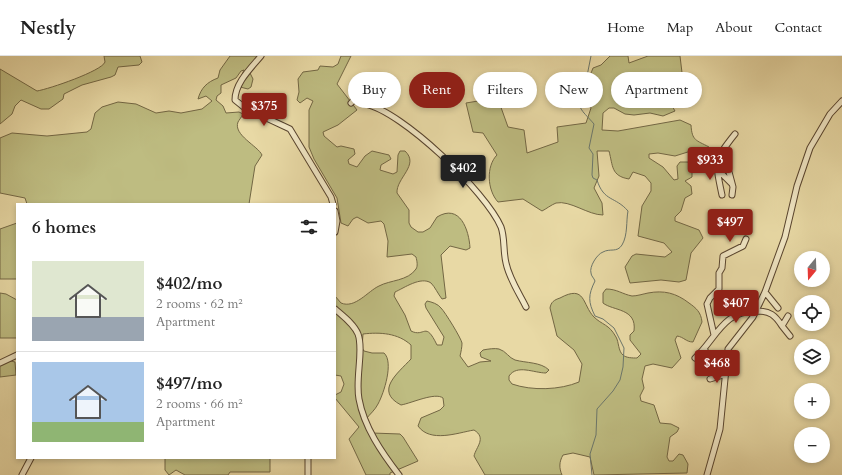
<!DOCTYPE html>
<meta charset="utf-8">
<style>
body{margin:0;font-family:Cardo,serif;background:#f6f6f6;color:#222;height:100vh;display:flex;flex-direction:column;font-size:15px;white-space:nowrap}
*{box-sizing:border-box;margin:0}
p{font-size:13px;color:#767676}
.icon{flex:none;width:22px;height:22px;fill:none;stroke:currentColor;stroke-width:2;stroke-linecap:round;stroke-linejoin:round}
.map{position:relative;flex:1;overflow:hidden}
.details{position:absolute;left:16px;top:147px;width:320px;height:256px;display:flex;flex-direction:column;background:#fff;border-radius:0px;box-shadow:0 2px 6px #0003}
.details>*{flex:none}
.hud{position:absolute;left:348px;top:16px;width:380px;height:36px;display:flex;gap:8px}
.needle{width:26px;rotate:199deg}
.fabs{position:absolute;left:794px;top:195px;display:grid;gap:8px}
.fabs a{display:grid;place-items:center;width:36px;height:36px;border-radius:50%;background:#fff;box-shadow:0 2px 6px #0003;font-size:20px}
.price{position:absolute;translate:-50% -34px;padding:0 9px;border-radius:4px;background:#8f2418;color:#fff;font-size:13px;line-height:26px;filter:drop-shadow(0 1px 2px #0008)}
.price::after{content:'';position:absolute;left:50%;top:24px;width:12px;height:9px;margin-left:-6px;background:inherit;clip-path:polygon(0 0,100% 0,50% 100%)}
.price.active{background:#222;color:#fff}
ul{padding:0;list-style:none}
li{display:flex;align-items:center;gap:12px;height:100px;padding:0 16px}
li+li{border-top:1px solid #e0e0e0}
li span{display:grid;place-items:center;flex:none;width:112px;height:80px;border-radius:0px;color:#555}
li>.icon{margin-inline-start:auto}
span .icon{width:48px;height:48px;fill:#fffc;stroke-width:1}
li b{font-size:17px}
h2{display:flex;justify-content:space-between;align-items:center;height:48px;padding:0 16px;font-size:17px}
.chip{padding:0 14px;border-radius:18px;background:#fff;box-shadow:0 2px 6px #0003;font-size:14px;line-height:36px}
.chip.active{background:#8f2418;color:#fff}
header{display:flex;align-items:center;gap:24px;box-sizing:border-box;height:56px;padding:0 20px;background:#fff;border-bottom:1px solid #e0e0e0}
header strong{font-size:19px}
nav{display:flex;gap:22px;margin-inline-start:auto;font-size:14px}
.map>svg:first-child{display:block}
</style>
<header>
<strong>Nestly</strong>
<nav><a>Home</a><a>Map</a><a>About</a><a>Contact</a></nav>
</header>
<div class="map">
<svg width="842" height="419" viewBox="0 0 842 419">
<rect width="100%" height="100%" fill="#e8d9a5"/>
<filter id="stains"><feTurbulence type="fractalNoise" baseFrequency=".005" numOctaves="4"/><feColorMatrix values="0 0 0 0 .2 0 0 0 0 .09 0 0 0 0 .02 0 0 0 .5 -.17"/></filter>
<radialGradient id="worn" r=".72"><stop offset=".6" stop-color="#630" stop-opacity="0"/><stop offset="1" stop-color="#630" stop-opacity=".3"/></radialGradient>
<path fill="#bebc81" stroke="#736744" d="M 104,0 L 140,0 L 142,6 L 139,9 L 118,11 L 115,19 L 111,21 L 82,29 L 64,38 L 63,43 L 49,53 L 41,53 L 21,44 L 15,50 L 12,58 L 0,68 L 0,13 L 37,35 C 49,33 102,15 105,6 Z
M 230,0 L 260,0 L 249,15 L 253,23 L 251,31 L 248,33 L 240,31 L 239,25 L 244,14 L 241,15 L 236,22 L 221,29 L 221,37 L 217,40 L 216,44 L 223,50 L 226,57 L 239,56 L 243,58 C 241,62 239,64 238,66 C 233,79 258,90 262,99 L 255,110 L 249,148 L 27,148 L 25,142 L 0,137 L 0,82 L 12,77 L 47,80 L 87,76 L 91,73 L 95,57 L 102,51 L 118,46 L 136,48 L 156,57 L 169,55 L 181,57 L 202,53 L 212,45 L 206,40 L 198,43 C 201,32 207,26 218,22 L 220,14 Z
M 341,0 L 351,0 L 337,28 L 357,54 L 338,69 L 323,76 L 324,80 L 337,91 L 341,90 L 354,93 L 355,98 L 348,104 L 349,108 L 357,111 L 365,100 L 372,95 L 389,99 L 391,103 L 381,109 L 380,114 L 393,118 L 397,116 L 398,99 L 400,95 L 405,95 C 420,109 396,122 397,137 L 409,154 L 409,167 L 411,171 L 418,176 L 423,176 L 430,172 L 437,161 C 460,147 469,174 470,192 L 466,194 L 450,190 L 441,199 L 446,242 L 442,243 C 438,238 435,231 431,227 C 421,220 404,232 395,236 L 394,240 L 405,259 L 411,275 C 425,282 425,264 437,289 L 442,289 L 444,281 L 426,252 L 425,248 L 427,245 C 432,246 438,248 441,252 C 445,256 461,282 462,287 C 462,291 461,296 460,300 L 468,311 L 480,306 L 491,305 L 481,301 L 480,297 L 483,294 C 488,293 495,292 499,293 C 506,295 509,302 515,304 C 526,307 541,306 549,314 L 546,317 C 534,317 517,308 509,320 L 509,324 L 512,328 C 532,335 560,334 579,326 L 582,308 L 574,294 L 557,280 L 550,252 C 551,246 554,244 560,242 C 586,228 582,249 594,261 C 602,269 609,268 616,281 C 619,286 618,295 623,299 C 626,302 633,302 637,302 L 641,298 L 630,284 L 630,279 L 634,275 C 637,252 613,255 603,247 L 603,237 L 606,233 C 617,233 622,238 632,240 C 637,240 643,238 648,237 C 664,234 676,237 689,247 C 696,252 701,256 702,266 L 693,286 C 686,286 684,281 677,280 L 675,284 L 681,302 L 672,312 L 653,308 L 645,310 L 642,323 L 644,332 L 640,340 L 641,345 L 654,349 L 660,367 L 671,368 L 679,372 L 677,376 L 670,381 L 667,401 L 669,405 L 673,405 L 679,398 L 683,399 L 688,408 L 687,417 L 594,419 L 590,401 L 573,397 L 563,399 C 559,406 559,412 562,419 L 485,419 L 474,400 C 476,391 487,382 474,374 C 457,377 430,387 418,370 L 421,362 L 440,354 L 444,350 L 443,342 C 435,336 412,347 401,349 C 374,335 398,317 411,303 L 411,289 C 398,277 380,276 363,278 L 362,292 L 364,295 L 372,297 L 384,297 C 394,306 384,337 378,348 C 375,354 370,358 366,363 L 372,377 L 400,378 L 403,381 L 418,405 L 390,417 L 390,419 L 366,419 L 349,383 L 359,371 L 335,342 L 335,339 L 341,336 L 344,328 L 341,320 L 335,319 L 335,240 L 341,247 C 355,253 368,235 379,230 C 390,224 408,225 416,213 C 418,210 417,205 416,201 L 412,198 L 387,201 L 388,185 L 384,168 L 381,165 L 368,167 L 357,161 L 353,163 L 348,170 L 341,167 L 337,142 L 314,103 L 309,91 L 309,54 L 313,45 L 307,42 L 300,47 L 297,44 L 299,36 L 298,23 L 303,16 L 318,14 L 320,10 L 333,11 L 338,8 Z
M 610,0 L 628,0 L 629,7 L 648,0 L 680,0 L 683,25 C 675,31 669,27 660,35 C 663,43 671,47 675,55 L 663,60 L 650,57 L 634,59 L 625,58 L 614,52 L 609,52 L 603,57 L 602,74 L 618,75 L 680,64 L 691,69 C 692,85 696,84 709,91 L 710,99 L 707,102 L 691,95 L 675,100 L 658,97 L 649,98 L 649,102 L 663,111 L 674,124 L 678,123 L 677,110 L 680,106 L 688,106 L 692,112 L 692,121 L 685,125 L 691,130 L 692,138 L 685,142 L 681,155 L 675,161 L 675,165 L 699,174 L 703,182 L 691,197 L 686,224 L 679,226 L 661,224 L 630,227 L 625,211 L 632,200 L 636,198 L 665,201 L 672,196 L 664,187 L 638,180 L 642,150 L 651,135 L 651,127 L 645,120 L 633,116 L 629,123 C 611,120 613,110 609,95 L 597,95 L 599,120 L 594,132 L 602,147 L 603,159 C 588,159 570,144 556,147 C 551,149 546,153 542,155 L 523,143 L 498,146 C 487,134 486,110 497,99 L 483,77 L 473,76 L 466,47 L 478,45 L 480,32 L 484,29 L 492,32 L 498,43 L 508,71 L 524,74 L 527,97 L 558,86 L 557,71 L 586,67 L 591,52 C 583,34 586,30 593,12 L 601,9 Z
M 17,167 L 17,223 L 0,223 L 0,173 Z
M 0,237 L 6,238 L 17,244 L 17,282 L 0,282 Z
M 7,304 L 15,306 L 16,319 L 0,321 L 0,305 Z
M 165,402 L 270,402 L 270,416 L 230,416 L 228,419 L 185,419 L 176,414 L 169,419 L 165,414 Z"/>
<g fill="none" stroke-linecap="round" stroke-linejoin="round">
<path stroke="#6b766b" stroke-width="1" d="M 591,0 L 587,20 L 582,25 L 584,32 L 579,35 C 576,53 584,56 594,68 L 589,92 L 593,98 L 592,119 L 593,122 L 597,124 C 604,146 615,140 628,155 C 626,165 628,179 622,189 C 617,197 610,192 603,196 C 597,198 589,211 591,217 C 591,220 594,222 595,225 C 588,239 588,246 595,260 L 603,263 L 614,272 L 624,292 L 623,311 L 620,324 L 613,335 L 597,353 L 596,379 L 590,398 L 592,419"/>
<defs>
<path id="minor" d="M 261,0 C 251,12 235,27 235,44 L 245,52 L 290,73 L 331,141 L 333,148
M 351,47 L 357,41 L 361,41 L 365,48 C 402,55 486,136 501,171 C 505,182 503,195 506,207 C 509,222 519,237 526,251
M 718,114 L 731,127
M 729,116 L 733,131 L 732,139
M 722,139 C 715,106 714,104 735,78
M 335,155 L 337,165 L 335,176
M 765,236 L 778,252
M 335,253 C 343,260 354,268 358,278 C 364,294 355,323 359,343 C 364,371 382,397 399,419
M 788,260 L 782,270 L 790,280
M 714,279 L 707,248 L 710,242 L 719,233 L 719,217 L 722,212 L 723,200 L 743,190 L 746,183
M 695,302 C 716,283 723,254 757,255 C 770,255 775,259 782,270
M 0,307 L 17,299
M 699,316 L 701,305 L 705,294
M 710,323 L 726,318
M 22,419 L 31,402
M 308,419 L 308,402
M 707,419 L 720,373 L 728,293 L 753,261 L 765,236 L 785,181 L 797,130 L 810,92 L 830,58 L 842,45"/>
</defs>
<use href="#minor" stroke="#58442e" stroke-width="7"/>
<use href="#minor" stroke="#f0e6c4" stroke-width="5"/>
</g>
<rect width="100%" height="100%" filter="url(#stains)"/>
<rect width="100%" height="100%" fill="url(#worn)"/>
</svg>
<div class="fabs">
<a><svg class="needle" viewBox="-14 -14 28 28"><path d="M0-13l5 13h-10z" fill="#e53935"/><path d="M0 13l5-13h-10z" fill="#767676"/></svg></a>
<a><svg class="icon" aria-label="locate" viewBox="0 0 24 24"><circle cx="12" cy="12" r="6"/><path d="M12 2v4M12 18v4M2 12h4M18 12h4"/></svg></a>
<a><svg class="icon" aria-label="layers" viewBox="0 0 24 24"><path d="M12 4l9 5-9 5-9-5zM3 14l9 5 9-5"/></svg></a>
<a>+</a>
<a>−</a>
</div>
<b class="price" style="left:264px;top:71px">$375</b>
<b class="price" style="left:710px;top:125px">$933</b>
<b class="price active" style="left:463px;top:133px">$402</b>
<b class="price" style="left:730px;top:187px">$497</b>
<b class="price" style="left:736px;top:268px">$407</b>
<b class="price" style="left:717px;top:328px">$468</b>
<div class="hud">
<a class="chip">Buy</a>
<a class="chip active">Rent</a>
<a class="chip">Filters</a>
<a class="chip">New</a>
<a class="chip">Apartment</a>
</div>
<section class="details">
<h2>6 homes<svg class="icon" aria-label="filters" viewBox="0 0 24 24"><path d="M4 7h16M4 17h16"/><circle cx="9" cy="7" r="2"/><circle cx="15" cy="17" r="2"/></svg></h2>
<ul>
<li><span style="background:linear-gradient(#dfe7d0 70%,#9aa5b1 0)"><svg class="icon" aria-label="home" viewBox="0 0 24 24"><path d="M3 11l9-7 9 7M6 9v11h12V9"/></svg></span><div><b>$402/mo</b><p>2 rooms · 62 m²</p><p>Apartment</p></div></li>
<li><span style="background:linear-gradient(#a9c7e8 75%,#8fb573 0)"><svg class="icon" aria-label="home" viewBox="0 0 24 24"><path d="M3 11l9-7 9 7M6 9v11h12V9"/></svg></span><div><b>$497/mo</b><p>2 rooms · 66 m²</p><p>Apartment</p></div></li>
</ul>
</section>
</div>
